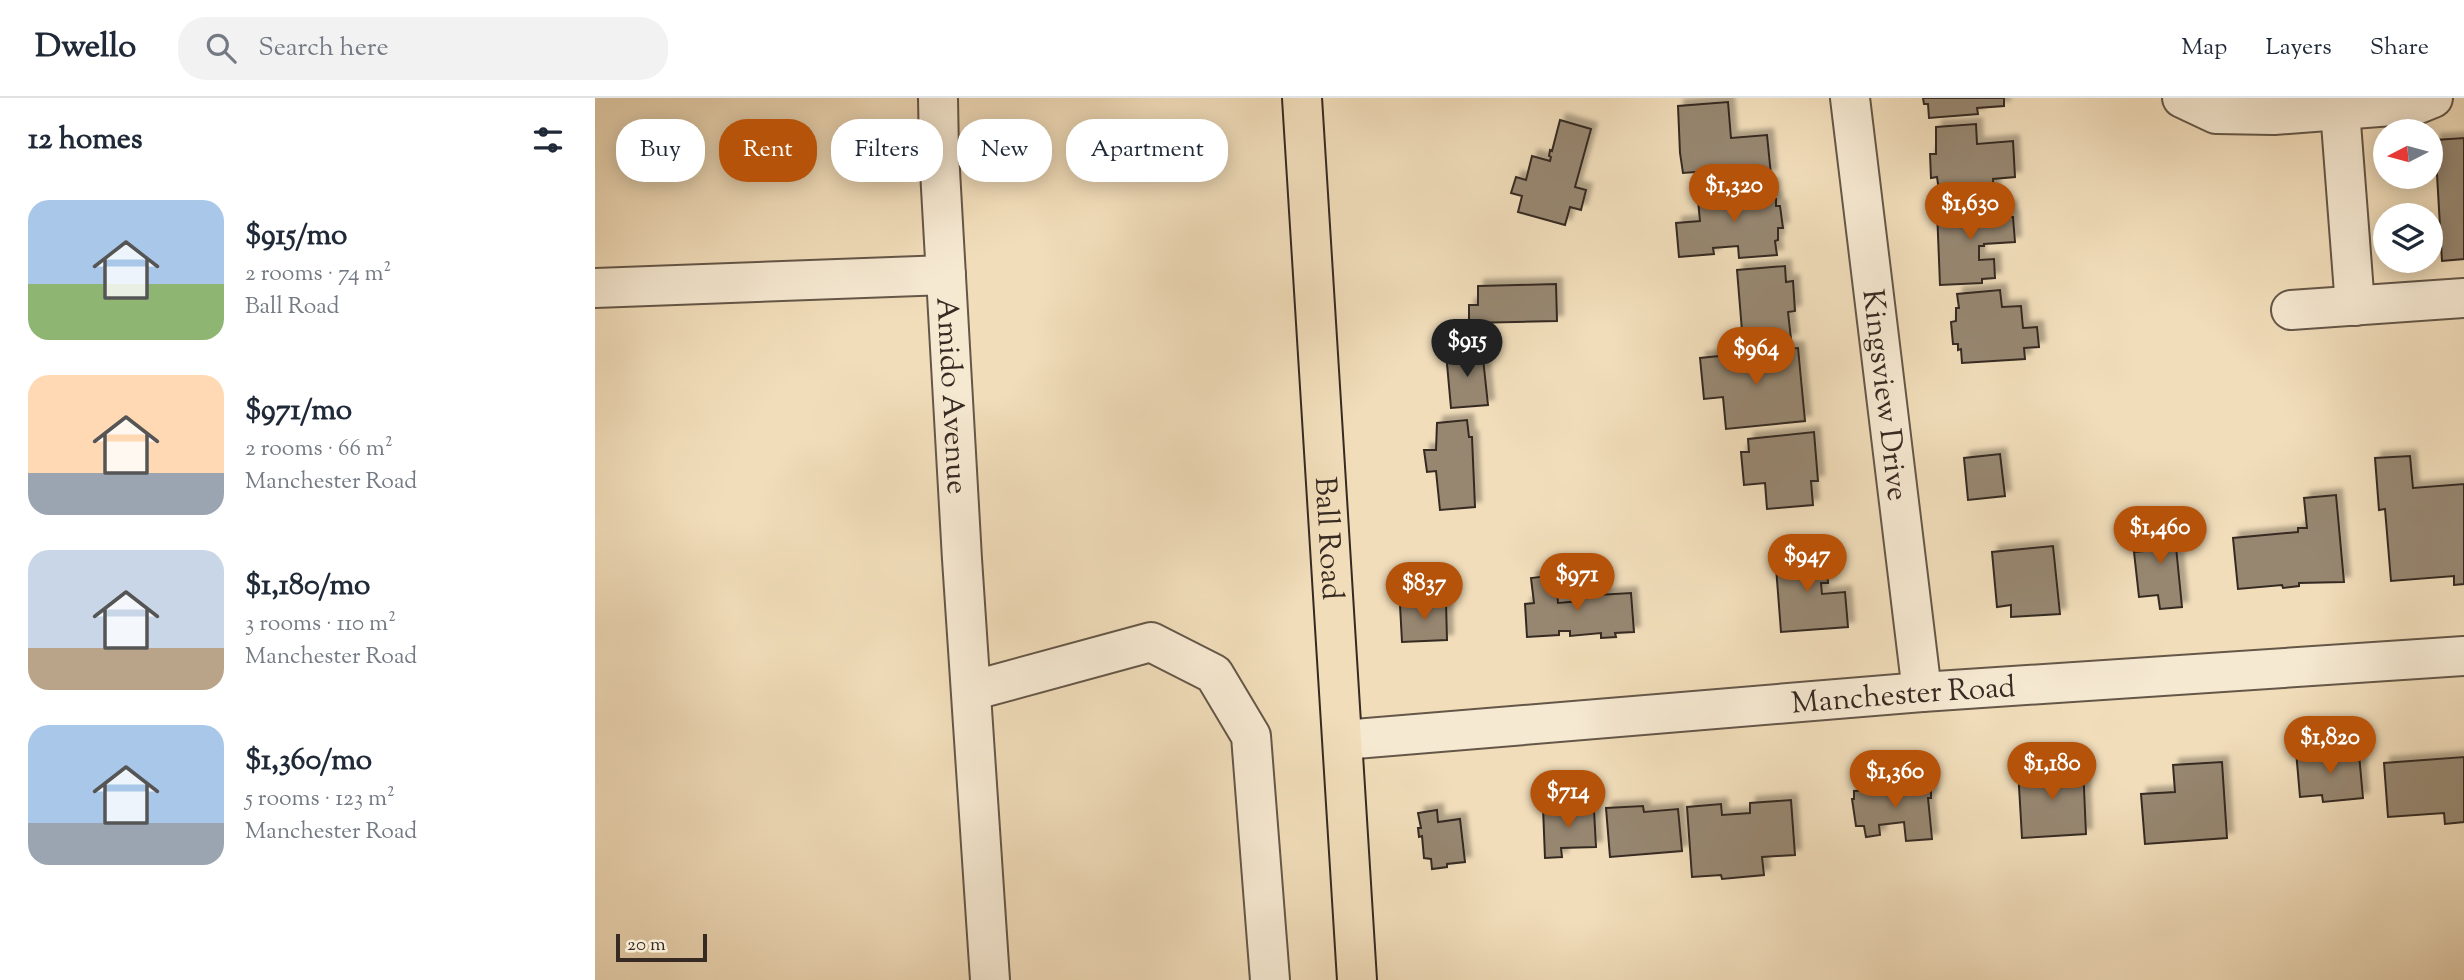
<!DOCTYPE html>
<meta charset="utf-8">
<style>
body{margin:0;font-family:"Sorts Mill Goudy",serif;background:#f2f2f3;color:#1f2937;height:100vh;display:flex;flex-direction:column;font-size:26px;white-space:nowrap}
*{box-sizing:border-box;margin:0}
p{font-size:23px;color:#747a83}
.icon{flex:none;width:38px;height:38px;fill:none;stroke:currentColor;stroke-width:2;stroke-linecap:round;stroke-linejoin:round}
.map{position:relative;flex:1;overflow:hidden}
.sheet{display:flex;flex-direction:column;background:#fff;width:595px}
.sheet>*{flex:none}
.top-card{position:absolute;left:21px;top:21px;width:665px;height:63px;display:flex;gap:14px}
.needle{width:46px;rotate:264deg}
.controls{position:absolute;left:1778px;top:21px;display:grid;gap:14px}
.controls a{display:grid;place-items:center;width:70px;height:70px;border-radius:50%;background:#fff;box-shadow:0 4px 18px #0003;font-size:35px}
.scale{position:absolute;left:21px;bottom:18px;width:91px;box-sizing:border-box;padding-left:7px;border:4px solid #362a22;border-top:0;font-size:19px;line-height:24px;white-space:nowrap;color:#362a22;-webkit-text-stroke:5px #f6e9d2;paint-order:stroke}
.price{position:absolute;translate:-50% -60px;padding:0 16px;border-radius:24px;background:#b45309;color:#fff;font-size:23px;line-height:46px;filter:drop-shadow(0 2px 4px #0008)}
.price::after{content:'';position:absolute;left:50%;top:42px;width:21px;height:16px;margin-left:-10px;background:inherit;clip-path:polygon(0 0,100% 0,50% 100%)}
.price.on{background:#222;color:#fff}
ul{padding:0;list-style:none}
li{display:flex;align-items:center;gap:21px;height:175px;padding:0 28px}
li span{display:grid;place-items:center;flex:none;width:196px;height:140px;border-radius:21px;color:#555}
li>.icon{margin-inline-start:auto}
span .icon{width:84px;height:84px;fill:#fffc;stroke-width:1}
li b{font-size:30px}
h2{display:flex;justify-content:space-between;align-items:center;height:84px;padding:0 28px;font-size:30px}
.pill{padding:0 24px;border-radius:28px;background:#fff;box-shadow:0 4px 18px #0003;font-size:24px;line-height:63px}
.pill.on{background:#b45309;color:#fff}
header{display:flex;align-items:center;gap:42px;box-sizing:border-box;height:98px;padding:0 35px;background:#fff;border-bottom:2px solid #e0e1e3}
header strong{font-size:33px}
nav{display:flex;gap:38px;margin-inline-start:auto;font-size:24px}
.search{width:490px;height:63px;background:#f2f2f3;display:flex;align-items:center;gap:18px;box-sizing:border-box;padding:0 24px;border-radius:28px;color:#747a83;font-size:26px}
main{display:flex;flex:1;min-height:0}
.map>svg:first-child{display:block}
</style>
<header>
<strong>Dwello</strong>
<div class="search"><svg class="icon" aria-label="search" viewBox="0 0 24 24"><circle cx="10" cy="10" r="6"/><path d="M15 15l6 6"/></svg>Search here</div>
<nav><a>Map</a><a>Layers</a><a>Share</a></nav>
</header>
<main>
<section class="sheet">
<h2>12 homes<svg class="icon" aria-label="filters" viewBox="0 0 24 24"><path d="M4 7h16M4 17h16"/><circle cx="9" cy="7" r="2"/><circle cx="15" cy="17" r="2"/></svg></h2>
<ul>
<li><span style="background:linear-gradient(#a9c7e8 60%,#8fb573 0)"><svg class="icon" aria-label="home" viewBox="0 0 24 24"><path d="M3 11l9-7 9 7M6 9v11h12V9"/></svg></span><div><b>$915/mo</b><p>2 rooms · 74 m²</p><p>Ball Road</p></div></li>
<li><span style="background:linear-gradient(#ffd9b3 70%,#9aa5b1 0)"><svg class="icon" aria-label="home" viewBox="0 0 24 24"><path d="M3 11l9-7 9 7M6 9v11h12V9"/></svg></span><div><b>$971/mo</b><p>2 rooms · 66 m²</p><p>Manchester Road</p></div></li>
<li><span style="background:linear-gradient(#c9d6e8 70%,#b9a48a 0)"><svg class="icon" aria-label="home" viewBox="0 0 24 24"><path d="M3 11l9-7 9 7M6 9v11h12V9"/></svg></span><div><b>$1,180/mo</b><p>3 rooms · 110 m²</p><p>Manchester Road</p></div></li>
<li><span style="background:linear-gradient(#a9c7e8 70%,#9aa5b1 0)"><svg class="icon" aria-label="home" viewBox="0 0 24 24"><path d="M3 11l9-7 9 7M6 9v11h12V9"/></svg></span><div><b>$1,360/mo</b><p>5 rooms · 123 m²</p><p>Manchester Road</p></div></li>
</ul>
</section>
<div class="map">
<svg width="1869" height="882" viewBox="0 0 1869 882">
<defs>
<filter id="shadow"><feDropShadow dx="6" dy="-6" stdDeviation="2" flood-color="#0004"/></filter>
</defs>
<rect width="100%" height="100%" fill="#f1ddba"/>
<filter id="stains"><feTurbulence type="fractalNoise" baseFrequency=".00286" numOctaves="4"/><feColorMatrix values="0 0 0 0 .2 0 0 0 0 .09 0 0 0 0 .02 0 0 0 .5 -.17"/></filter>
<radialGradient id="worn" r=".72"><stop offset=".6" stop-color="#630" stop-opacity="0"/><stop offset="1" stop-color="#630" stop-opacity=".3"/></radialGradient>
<path fill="#978771" stroke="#362a22" stroke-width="2" filter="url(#shadow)" d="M 1328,0 L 1409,0 L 1409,8 L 1382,10 L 1383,16 L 1334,20 L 1333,6 L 1329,6 Z
M 1133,4 L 1136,40 L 1172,37 L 1176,77 L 1132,80 L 1131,73 L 1127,72 L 1088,75 L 1085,55 L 1083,8 Z
M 965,22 L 996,31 L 980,89 L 991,92 L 986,112 L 975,109 L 970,127 L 923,114 L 927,98 L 916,95 L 921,79 L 931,82 L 937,58 L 955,63 L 956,59 L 954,58 L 955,52 L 957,53 Z
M 1381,26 L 1382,46 L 1418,43 L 1420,79 L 1398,81 L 1399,96 L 1345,99 L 1342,79 L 1336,80 L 1335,56 L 1341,56 L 1341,29 Z
M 1869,40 L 1869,161 L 1847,163 L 1840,42 Z
M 1177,87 L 1178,101 L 1181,101 L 1181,108 L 1185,108 L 1188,130 L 1183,130 L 1183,142 L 1180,143 L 1182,157 L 1144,160 L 1143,148 L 1118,150 L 1119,156 L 1084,159 L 1081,125 L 1105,123 L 1103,102 L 1121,100 L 1120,91 Z
M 1388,109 L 1387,111 L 1415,109 L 1416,119 L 1418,119 L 1420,144 L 1389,146 L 1389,148 L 1384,148 L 1384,162 L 1399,161 L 1400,180 L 1387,181 L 1387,185 L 1345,187 L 1342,112 Z
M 1190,168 L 1191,184 L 1198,183 L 1200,213 L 1193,214 L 1196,241 L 1148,245 L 1142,172 Z
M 961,186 L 962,223 L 874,225 L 874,207 L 883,207 L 883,188 Z
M 1405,192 L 1407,209 L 1426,208 L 1428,230 L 1442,229 L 1444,249 L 1429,250 L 1430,261 L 1367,265 L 1366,251 L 1363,252 L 1363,246 L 1358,246 L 1356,224 L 1361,223 L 1361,210 L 1364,210 L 1362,196 Z
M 1203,250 L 1210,323 L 1131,331 L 1128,299 L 1109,301 L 1105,260 Z
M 887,251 L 893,307 L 856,310 L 851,255 Z
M 872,322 L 874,339 L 877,339 L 880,409 L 845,412 L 841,373 L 832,374 L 829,352 L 841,352 L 842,325 Z
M 1219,334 L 1223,383 L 1216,383 L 1218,407 L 1172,411 L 1170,385 L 1149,387 L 1146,354 L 1154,354 L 1153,341 Z
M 1405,356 L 1410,398 L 1373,402 L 1369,360 Z
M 1815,358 L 1818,390 L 1869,386 L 1869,486 L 1859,487 L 1859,478 L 1796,483 L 1790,411 L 1784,412 L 1780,360 Z
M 1741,397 L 1749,484 L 1704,485 L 1704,488 L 1688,490 L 1687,487 L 1643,491 L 1638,440 L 1703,434 L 1703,430 L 1712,430 L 1709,400 Z
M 1578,419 L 1587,509 L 1565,511 L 1563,497 L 1544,499 L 1539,454 L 1559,452 L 1556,421 Z
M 1458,448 L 1465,516 L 1416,519 L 1416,507 L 1402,509 L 1397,454 Z
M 1231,453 L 1233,485 L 1226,485 L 1227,496 L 1250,494 L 1253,529 L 1186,534 L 1180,456 Z
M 961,477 L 963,505 L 985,503 L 985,498 L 1036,495 L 1039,534 L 1020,535 L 1021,539 L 1006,540 L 1006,535 L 975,538 L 975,533 L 964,533 L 964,537 L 932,539 L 930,506 L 939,505 L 936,480 Z
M 851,504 L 852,542 L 807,544 L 805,507 Z
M 1722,652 L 1722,659 L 1744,658 L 1743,653 L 1753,652 L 1754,657 L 1764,656 L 1768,700 L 1728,704 L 1727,697 L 1705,699 L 1701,653 Z
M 1869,659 L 1869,724 L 1850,726 L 1849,715 L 1793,719 L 1789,665 Z
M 1627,664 L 1632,740 L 1550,746 L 1546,696 L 1580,694 L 1578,667 Z
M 1488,668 L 1491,736 L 1427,740 L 1423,671 Z
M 1299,683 L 1315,683 L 1316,690 L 1336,688 L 1336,700 L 1333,700 L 1337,741 L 1311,743 L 1309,724 L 1284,727 L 1285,737 L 1271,739 L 1269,728 L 1261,728 L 1257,701 L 1259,701 L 1259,693 L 1293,691 L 1292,685 Z
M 1196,702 L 1200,757 L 1167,759 L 1169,777 L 1127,781 L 1126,777 L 1097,779 L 1092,709 L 1126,706 L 1127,717 L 1155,715 L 1155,705 Z
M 1048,708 L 1049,714 L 1083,711 L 1087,753 L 1015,759 L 1011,710 Z
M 948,709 L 966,709 L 966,714 L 999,712 L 1001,749 L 966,750 L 967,759 L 950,760 Z
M 842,712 L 843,724 L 865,721 L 870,764 L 852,766 L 852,769 L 837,771 L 836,761 L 829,760 L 827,738 L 824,739 L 823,730 L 826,730 L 823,715 Z"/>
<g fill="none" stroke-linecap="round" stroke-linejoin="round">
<defs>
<g id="minor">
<path id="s1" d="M 343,0 L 344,55 L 367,461 L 395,882"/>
<path id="s2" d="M 1255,0 L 1327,594"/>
<path d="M 1587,0 L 1621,16 L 1679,17 L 1823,6 L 1838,0"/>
<path d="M 1745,12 L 1760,208"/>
<path d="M 0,190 L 351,177"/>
<path d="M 1696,212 L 1869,200"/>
<path d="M 376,593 L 556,544 L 619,576 L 656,638 L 675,882"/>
<path id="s3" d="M 748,642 L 1327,594 L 1869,558"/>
</g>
<g id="major">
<path id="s4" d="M 707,0 L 762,882"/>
</g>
</defs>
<use href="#minor" stroke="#655748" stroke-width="42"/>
<use href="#major" stroke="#362a22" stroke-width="42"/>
<use href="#minor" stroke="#f6e9d2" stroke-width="38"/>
<use href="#major" stroke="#f1ddba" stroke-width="38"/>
</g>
<g text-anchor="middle" stroke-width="5" stroke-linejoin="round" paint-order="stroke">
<g font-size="30" fill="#362a22" stroke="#f6e9d2">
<text dy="10" stroke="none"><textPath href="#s1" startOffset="298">Amido Avenue</textPath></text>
<text dy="10" stroke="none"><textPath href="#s2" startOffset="299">Kingsview Drive</textPath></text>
<text dy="10" stroke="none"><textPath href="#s4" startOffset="441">Ball Road</textPath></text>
<text dy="10" stroke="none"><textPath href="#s3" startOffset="562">Manchester Road</textPath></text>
</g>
</g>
<rect width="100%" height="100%" filter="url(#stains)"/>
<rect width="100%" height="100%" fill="url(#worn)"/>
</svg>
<div class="controls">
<a><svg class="needle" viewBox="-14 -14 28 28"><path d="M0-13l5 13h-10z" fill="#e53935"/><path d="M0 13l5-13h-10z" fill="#747a83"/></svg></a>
<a><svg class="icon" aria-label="layers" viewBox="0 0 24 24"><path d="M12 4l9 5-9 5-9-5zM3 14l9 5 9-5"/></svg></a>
</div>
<div class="scale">20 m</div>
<b class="price" style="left:1139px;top:126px">$1,320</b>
<b class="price" style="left:1375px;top:144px">$1,630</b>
<b class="price on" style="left:872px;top:281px">$915</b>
<b class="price" style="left:1161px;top:289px">$964</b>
<b class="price" style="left:1565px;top:468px">$1,460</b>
<b class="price" style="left:1212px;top:496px">$947</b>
<b class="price" style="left:982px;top:515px">$971</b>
<b class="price" style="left:829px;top:524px">$837</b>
<b class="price" style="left:1735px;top:678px">$1,820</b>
<b class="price" style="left:1457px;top:704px">$1,180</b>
<b class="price" style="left:1300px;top:712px">$1,360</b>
<b class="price" style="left:973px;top:732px">$714</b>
<div class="top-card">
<a class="pill">Buy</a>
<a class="pill on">Rent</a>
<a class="pill">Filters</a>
<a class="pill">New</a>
<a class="pill">Apartment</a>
</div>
</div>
</main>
